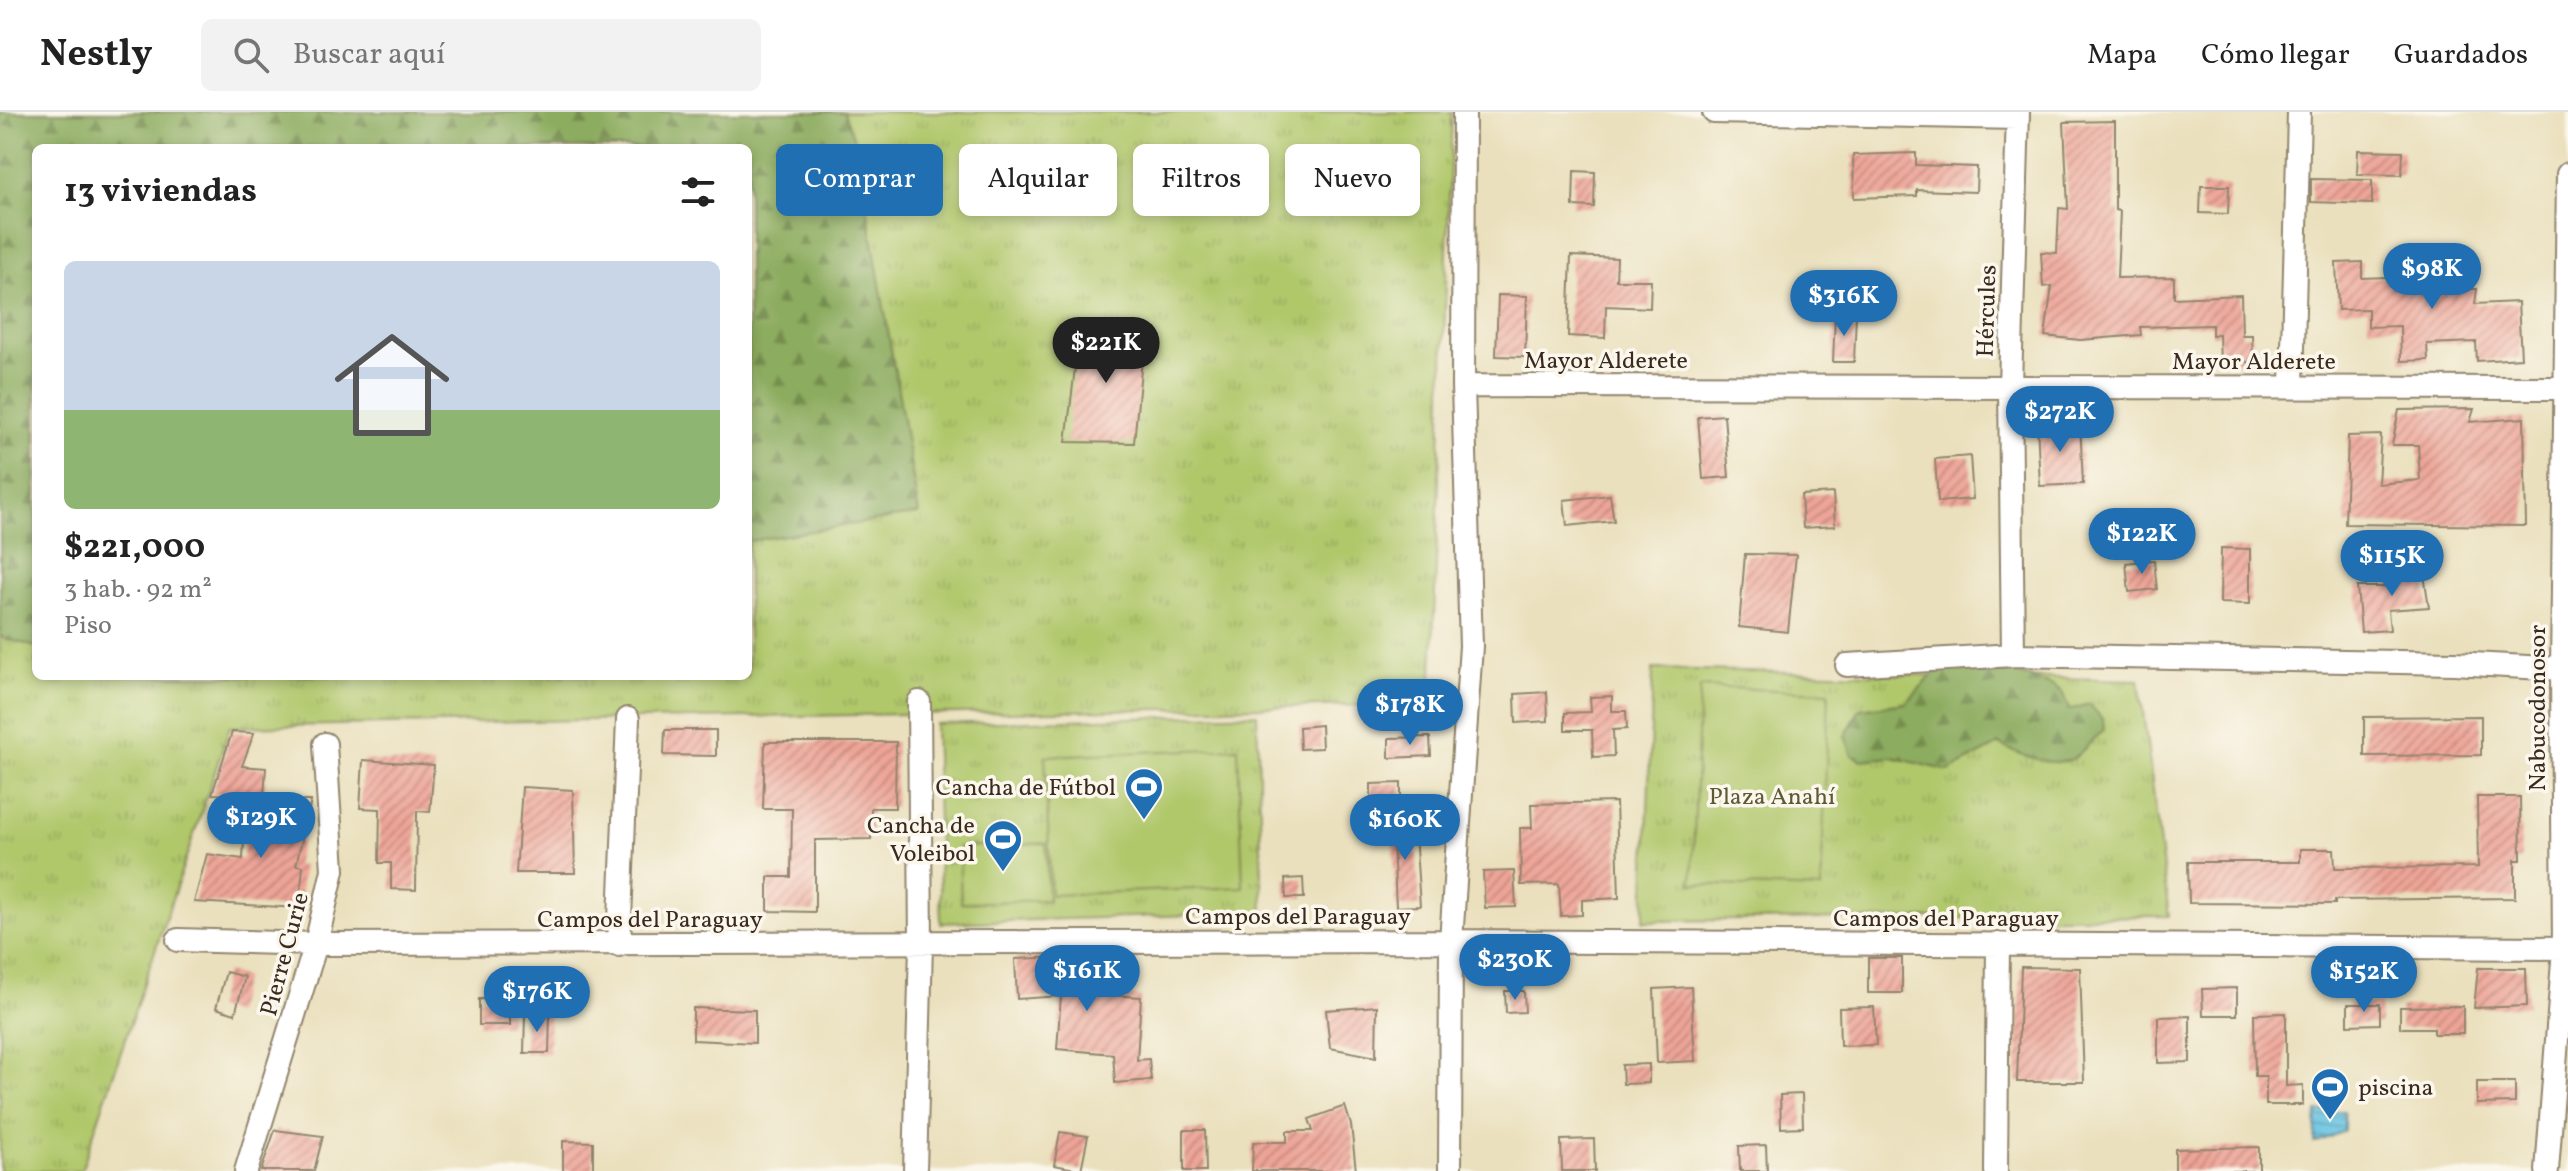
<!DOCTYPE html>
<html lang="es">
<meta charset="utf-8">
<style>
body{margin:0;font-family:Vollkorn,serif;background:#f2f2f2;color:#222;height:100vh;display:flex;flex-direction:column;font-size:30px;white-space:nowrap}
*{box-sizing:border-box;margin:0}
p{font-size:26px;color:#767676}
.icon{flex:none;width:44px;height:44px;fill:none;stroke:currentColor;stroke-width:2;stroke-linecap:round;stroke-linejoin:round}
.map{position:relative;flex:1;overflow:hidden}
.drawer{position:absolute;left:32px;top:32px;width:720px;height:536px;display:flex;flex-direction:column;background:#fff;border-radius:12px;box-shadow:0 4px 12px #0003}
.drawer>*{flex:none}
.guide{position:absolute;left:776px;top:32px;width:760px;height:72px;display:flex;gap:16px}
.price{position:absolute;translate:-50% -68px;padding:0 18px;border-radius:28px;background:#1f6fb2;color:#fff;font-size:26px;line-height:52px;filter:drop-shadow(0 2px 4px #0008)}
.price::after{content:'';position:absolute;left:50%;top:48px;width:24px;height:18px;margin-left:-12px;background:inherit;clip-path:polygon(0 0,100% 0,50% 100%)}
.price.active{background:#222;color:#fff}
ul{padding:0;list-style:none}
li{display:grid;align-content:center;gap:16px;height:424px;padding:0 32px}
li span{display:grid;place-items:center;height:248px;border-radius:12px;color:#555}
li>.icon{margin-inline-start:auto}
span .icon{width:144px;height:144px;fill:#fffc;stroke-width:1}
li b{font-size:34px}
h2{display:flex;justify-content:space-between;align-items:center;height:96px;padding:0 32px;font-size:34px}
.pill{padding:0 28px;border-radius:12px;background:#fff;box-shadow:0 4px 12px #0003;font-size:28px;line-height:72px}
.pill.active{background:#1f6fb2;color:#fff}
header{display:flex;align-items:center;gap:48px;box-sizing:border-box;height:112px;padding:0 40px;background:#fff;border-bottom:2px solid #e0e0e0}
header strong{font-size:38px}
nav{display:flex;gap:44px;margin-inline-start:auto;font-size:28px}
.search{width:560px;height:72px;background:#f2f2f2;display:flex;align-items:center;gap:20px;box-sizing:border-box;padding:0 28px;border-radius:12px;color:#767676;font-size:30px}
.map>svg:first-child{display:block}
</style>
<header>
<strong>Nestly</strong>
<div class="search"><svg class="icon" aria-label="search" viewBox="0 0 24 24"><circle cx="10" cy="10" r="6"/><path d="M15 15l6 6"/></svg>Buscar aquí</div>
<nav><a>Mapa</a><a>Cómo llegar</a><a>Guardados</a></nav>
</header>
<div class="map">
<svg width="2568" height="1059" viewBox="0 0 2568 1059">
<defs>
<pattern id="grass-tufts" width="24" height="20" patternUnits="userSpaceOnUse" patternTransform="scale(2)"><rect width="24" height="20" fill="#b0c76b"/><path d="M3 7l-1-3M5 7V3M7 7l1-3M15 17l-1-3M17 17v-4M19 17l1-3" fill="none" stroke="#98ab5c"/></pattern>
<pattern id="forest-firs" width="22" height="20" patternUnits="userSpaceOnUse" patternTransform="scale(2)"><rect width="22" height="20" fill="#8cac5f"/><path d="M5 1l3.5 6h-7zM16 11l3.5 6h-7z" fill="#748c4e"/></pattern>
<pattern id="water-rules" width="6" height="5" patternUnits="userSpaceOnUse" patternTransform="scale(2)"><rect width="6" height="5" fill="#64c2e2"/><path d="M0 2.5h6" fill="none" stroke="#549eb7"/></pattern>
<pattern id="building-hatch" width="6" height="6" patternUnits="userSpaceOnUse" patternTransform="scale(2)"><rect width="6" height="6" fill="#eea598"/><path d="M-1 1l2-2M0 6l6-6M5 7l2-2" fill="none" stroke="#c2877b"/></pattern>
</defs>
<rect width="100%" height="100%" fill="#fbf7ec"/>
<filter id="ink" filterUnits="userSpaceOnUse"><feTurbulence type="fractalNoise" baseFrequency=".0125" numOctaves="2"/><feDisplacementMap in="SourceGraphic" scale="16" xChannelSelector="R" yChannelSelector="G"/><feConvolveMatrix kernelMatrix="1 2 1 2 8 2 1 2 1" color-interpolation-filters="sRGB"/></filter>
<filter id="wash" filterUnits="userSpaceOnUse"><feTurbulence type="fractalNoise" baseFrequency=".006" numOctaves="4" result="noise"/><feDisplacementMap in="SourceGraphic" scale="32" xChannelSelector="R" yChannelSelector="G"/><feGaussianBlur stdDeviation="1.8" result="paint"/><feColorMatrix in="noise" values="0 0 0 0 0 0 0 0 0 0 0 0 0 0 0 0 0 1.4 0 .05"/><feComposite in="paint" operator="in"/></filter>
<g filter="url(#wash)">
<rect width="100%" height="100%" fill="#eae0bd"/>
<path fill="url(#grass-tufts)" stroke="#767844" stroke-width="2" fill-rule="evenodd" d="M 0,0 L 1452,0 L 1431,592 L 230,615 L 81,1059 L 0,1059 ZM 36,36 L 748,36 L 748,564 L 36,564 Z
M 1653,557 L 2139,568 L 2169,804 L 1644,809 Z
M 1257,602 L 1263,801 L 941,811 L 935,612 Z"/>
<path fill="url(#forest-firs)" stroke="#646b3e" stroke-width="2" d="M 0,0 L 844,0 L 857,36 L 919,402 L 748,429 L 748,36 L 36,36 L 36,535 L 0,525 Z
M 1964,556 L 1983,562 L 2015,560 L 2054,574 L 2062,580 L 2069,598 L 2089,592 L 2103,608 L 2104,618 C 2094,626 2085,637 2075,645 C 2058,659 2015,641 1999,632 L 1949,659 L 1892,645 L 1861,648 L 1852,643 L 1845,624 L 1860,597 L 1906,591 L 1933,562 L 1942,557 Z"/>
<path fill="#b0c76b" stroke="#767844" stroke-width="2" d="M 1700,575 L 1829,580 L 1821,777 L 1692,772 Z
M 1238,636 L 1243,775 L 1051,783 L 1045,644 Z
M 1046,731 L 1048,788 L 961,791 L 959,735 Z"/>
<path fill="url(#water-rules)" stroke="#507680" stroke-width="2" d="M 2344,999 L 2344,1019 L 2315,1031 L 2317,1000 Z"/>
<g id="blocks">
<path fill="url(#building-hatch)" d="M 2115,9 L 2115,98 L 2120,99 L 2117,166 L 2174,165 L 2174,186 L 2241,183 L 2242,223 L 2252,223 L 2253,250 L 2220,251 L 2219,222 L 2212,223 L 2212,213 L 2140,215 L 2141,223 L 2080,228 L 2045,224 L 2052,174 L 2043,175 L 2041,140 L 2057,141 L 2059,96 L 2068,97 L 2064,10 Z
M 2358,38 L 2403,39 L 2402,63 L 2357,62 Z
M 1916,41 L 1916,53 L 1977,55 L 1976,80 L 1917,78 L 1917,84 L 1854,86 L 1853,43 Z
M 1574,59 L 1595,60 L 1594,95 L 1573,94 Z
M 2311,67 L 2372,68 L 2372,92 L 2311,90 Z
M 2201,74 L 2229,74 L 2228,102 L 2200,101 Z
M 1571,144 L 1617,146 L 1616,168 L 1651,168 L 1650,196 L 1606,194 L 1605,226 L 1568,224 Z
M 2362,150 L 2362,166 L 2413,164 L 2412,158 L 2470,156 L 2471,177 L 2477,177 L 2475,192 L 2518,190 L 2521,246 L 2477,249 L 2476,230 L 2427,232 L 2428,248 L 2401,249 L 2400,214 L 2368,215 L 2368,197 L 2338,198 L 2336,151 Z
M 1498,183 L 1527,184 L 1525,245 L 1496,244 Z
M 1835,202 L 1856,202 L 1854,250 L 1833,250 Z
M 1080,215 L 1145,216 L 1134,331 L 1066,330 Z
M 2474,297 L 2470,310 L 2524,306 L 2526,414 L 2345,412 L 2348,324 L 2381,323 L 2378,372 L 2420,368 L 2418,333 L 2392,333 L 2399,298 Z
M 1724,303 L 1729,365 L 1703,367 L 1698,305 Z
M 2080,310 L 2083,372 L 2040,374 L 2037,312 Z
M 1970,344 L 1973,387 L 1938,390 L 1935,347 Z
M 1833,381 L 1835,414 L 1803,416 L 1801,383 Z
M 1610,383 L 1614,409 L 1567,414 L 1564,388 Z
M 2221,436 L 2250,437 L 2250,492 L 2220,491 Z
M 1745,442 L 1796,443 L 1788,520 L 1739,515 Z
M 2154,448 L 2157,477 L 2129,480 L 2126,451 Z
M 2423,456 L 2429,495 L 2388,498 L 2390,518 L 2361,520 L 2357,475 L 2391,475 L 2389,457 Z
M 1547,580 L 1548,609 L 1516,611 L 1515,582 Z
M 1612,584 L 1612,599 L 1626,599 L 1627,617 L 1613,618 L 1614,644 L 1593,645 L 1592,618 L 1565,618 L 1565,601 L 1591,600 L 1590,585 Z
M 2481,604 L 2481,643 L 2364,644 L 2364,605 Z
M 1321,613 L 1322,636 L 1300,637 L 1299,615 Z
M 665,618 L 716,618 L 716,644 L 664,643 Z
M 232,620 L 254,621 L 242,654 L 266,656 L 264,684 L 212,682 Z
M 1430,625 L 1431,644 L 1389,646 L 1389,626 Z
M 765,630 L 896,630 L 895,696 L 871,696 L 871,727 L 815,728 L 815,800 L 768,799 L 768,765 L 791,765 L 792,697 L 763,697 Z
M 363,648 L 434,653 L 430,700 L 417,699 L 416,778 L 391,777 L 391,751 L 379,751 L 380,697 L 360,696 Z
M 1401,671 L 1401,692 L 1371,693 L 1371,672 Z
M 522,675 L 573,678 L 575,761 L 516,761 Z
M 2477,685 L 2520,685 L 2521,748 L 2515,748 L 2515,786 L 2335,788 L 2335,792 L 2189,791 L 2188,750 L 2300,750 L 2300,737 L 2334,737 L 2335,756 L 2478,755 Z
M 246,689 L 311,689 L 296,753 L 303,754 L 299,796 L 194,790 L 207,742 L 243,747 Z
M 1616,690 L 1619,786 L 1582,788 L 1582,803 L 1561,804 L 1559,772 L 1521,773 L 1520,716 L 1532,716 L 1531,692 Z
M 1414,708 L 1420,794 L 1396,795 L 1393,730 L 1388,730 L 1387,709 Z
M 1514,759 L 1516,795 L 1485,796 L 1483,760 Z
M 1303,766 L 1304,786 L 1286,786 L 1285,767 Z
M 1087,844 L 1092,882 L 1141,885 L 1137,948 L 1149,947 L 1151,968 L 1115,971 L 1113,942 L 1057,937 L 1061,884 L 1017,887 L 1015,847 Z
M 1868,846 L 1902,846 L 1902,881 L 1868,881 Z
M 2021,855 L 2080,856 L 2084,970 L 2017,970 Z
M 2478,856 L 2526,856 L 2527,894 L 2474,896 Z
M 226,860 L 245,865 L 235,902 L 216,896 Z
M 1691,875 L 1695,949 L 1657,951 L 1654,877 Z
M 2237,876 L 2237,903 L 2203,903 L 2202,877 Z
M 1505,879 L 1524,879 L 1525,900 L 1506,901 Z
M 479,887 L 510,888 L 510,913 L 479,913 Z
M 2348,892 L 2380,892 L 2380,912 L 2348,913 Z
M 1377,894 L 1376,945 L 1330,936 L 1326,898 Z
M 2463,894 L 2463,922 L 2434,922 L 2434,916 L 2400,916 L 2400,895 Z
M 1874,895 L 1876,933 L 1840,934 L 1839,896 Z
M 693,896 L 755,898 L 755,931 L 693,928 Z
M 2286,901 L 2286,974 L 2303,973 L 2303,993 L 2266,993 L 2266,964 L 2255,964 L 2254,902 Z
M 525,902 L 550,902 L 549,941 L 524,941 Z
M 2190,904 L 2190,950 L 2158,951 L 2158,905 Z
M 1649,952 L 1649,971 L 1623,972 L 1622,953 Z
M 2477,970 L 2515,970 L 2515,991 L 2477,992 Z
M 1802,982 L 1803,1015 L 1781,1016 L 1780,983 Z
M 1345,994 L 1351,1013 L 1356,1059 L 1252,1059 L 1253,1030 L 1287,1030 L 1287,1019 L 1313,1019 L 1309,1007 Z
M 275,1018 L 323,1024 L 314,1059 L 261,1059 Z
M 1184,1018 L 1205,1018 L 1206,1059 L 1184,1059 Z
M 1060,1020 L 1088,1024 L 1081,1058 L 1054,1053 Z
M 1594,1027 L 1595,1059 L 1562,1059 L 1561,1028 Z
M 563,1029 L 593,1030 L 593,1059 L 563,1059 Z
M 1766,1033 L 1767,1059 L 1740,1059 L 1739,1034 Z
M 2259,1035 L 2259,1059 L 2175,1059 L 2175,1037 Z"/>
</g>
</g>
<g filter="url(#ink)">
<use href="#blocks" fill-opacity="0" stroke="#92856e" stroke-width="2"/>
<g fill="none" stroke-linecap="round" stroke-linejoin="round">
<defs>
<path id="minor" d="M 1714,0 L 2018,6
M 1463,274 L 2568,276
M 2292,275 L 2299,0
M 2013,543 L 2010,274 L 2018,0
M 1847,553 L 2013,543 L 2454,551 L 2562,557
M 178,828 L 316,832 L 1451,829 L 2568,836
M 619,833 L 628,607
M 246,1059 L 316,832 L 333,758 L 325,632
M 915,1059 L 921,833 L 919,590
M 1450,1059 L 1451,829 L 1471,534 L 1463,274 L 1464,0
M 1996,1059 L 1998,832
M 2547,1059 L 2564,836 L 2562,557 L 2568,62"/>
</defs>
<use href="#minor" stroke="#92856e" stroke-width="26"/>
<use href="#minor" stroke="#fff" stroke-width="22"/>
</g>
</g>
<defs>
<symbol id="stadium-pin" viewBox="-11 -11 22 30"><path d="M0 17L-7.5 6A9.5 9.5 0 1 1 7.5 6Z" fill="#1f6fb2" stroke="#fbf7ec"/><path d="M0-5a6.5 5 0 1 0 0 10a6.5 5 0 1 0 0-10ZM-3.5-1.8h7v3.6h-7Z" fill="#fff"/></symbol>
</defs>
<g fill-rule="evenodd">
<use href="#stadium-pin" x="1122" y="653" width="44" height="60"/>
<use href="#stadium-pin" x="981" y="705" width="44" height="60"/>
<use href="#stadium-pin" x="2308" y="953" width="44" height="60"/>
</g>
<g text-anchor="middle" stroke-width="7" stroke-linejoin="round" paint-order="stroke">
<g font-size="24" fill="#3b2a1e" stroke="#fbf7ec">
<text transform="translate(1986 199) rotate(-88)" y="8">Hércules</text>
<text x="1606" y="256">Mayor Alderete</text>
<text x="2254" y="257">Mayor Alderete</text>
<text transform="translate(2537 596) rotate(-90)" y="8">Nabucodonosor</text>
<text x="1298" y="812">Campos del Paraguay</text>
<text x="1946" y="814">Campos del Paraguay</text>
<text x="650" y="815">Campos del Paraguay</text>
<text transform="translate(284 842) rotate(-75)" y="8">Pierre Curie</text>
</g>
<g font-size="24" fill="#3b2a1e" stroke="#fbf7ec" text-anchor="end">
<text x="1116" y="683">Cancha de Fútbol</text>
<text x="975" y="721">Cancha de<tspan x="975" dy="28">Voleibol</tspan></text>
<text x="2358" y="983" text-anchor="start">piscina</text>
</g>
<g font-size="24" fill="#5e5935" stroke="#fbf7ec">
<text x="1772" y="692">Plaza Anahí</text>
</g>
</g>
</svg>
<b class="price" style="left:2432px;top:199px">$98K</b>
<b class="price" style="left:1844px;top:226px">$316K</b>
<b class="price active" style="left:1106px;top:273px">$221K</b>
<b class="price" style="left:2060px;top:342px">$272K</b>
<b class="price" style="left:2142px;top:464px">$122K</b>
<b class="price" style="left:2392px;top:486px">$115K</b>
<b class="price" style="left:1410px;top:635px">$178K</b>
<b class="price" style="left:261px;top:748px">$129K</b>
<b class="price" style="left:1405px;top:750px">$160K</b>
<b class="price" style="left:1515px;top:890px">$230K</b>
<b class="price" style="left:1087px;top:901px">$161K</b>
<b class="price" style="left:2364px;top:902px">$152K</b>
<b class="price" style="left:537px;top:922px">$176K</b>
<div class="guide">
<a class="pill active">Comprar</a>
<a class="pill">Alquilar</a>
<a class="pill">Filtros</a>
<a class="pill">Nuevo</a>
</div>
<section class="drawer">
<h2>13 viviendas<svg class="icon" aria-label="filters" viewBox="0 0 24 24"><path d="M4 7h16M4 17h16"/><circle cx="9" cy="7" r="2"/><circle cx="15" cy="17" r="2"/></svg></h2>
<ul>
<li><span style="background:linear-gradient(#c9d6e8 60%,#8fb573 0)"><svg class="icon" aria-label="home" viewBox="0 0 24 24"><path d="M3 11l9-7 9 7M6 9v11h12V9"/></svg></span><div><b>$221,000</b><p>3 hab. · 92 m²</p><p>Piso</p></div></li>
</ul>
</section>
</div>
